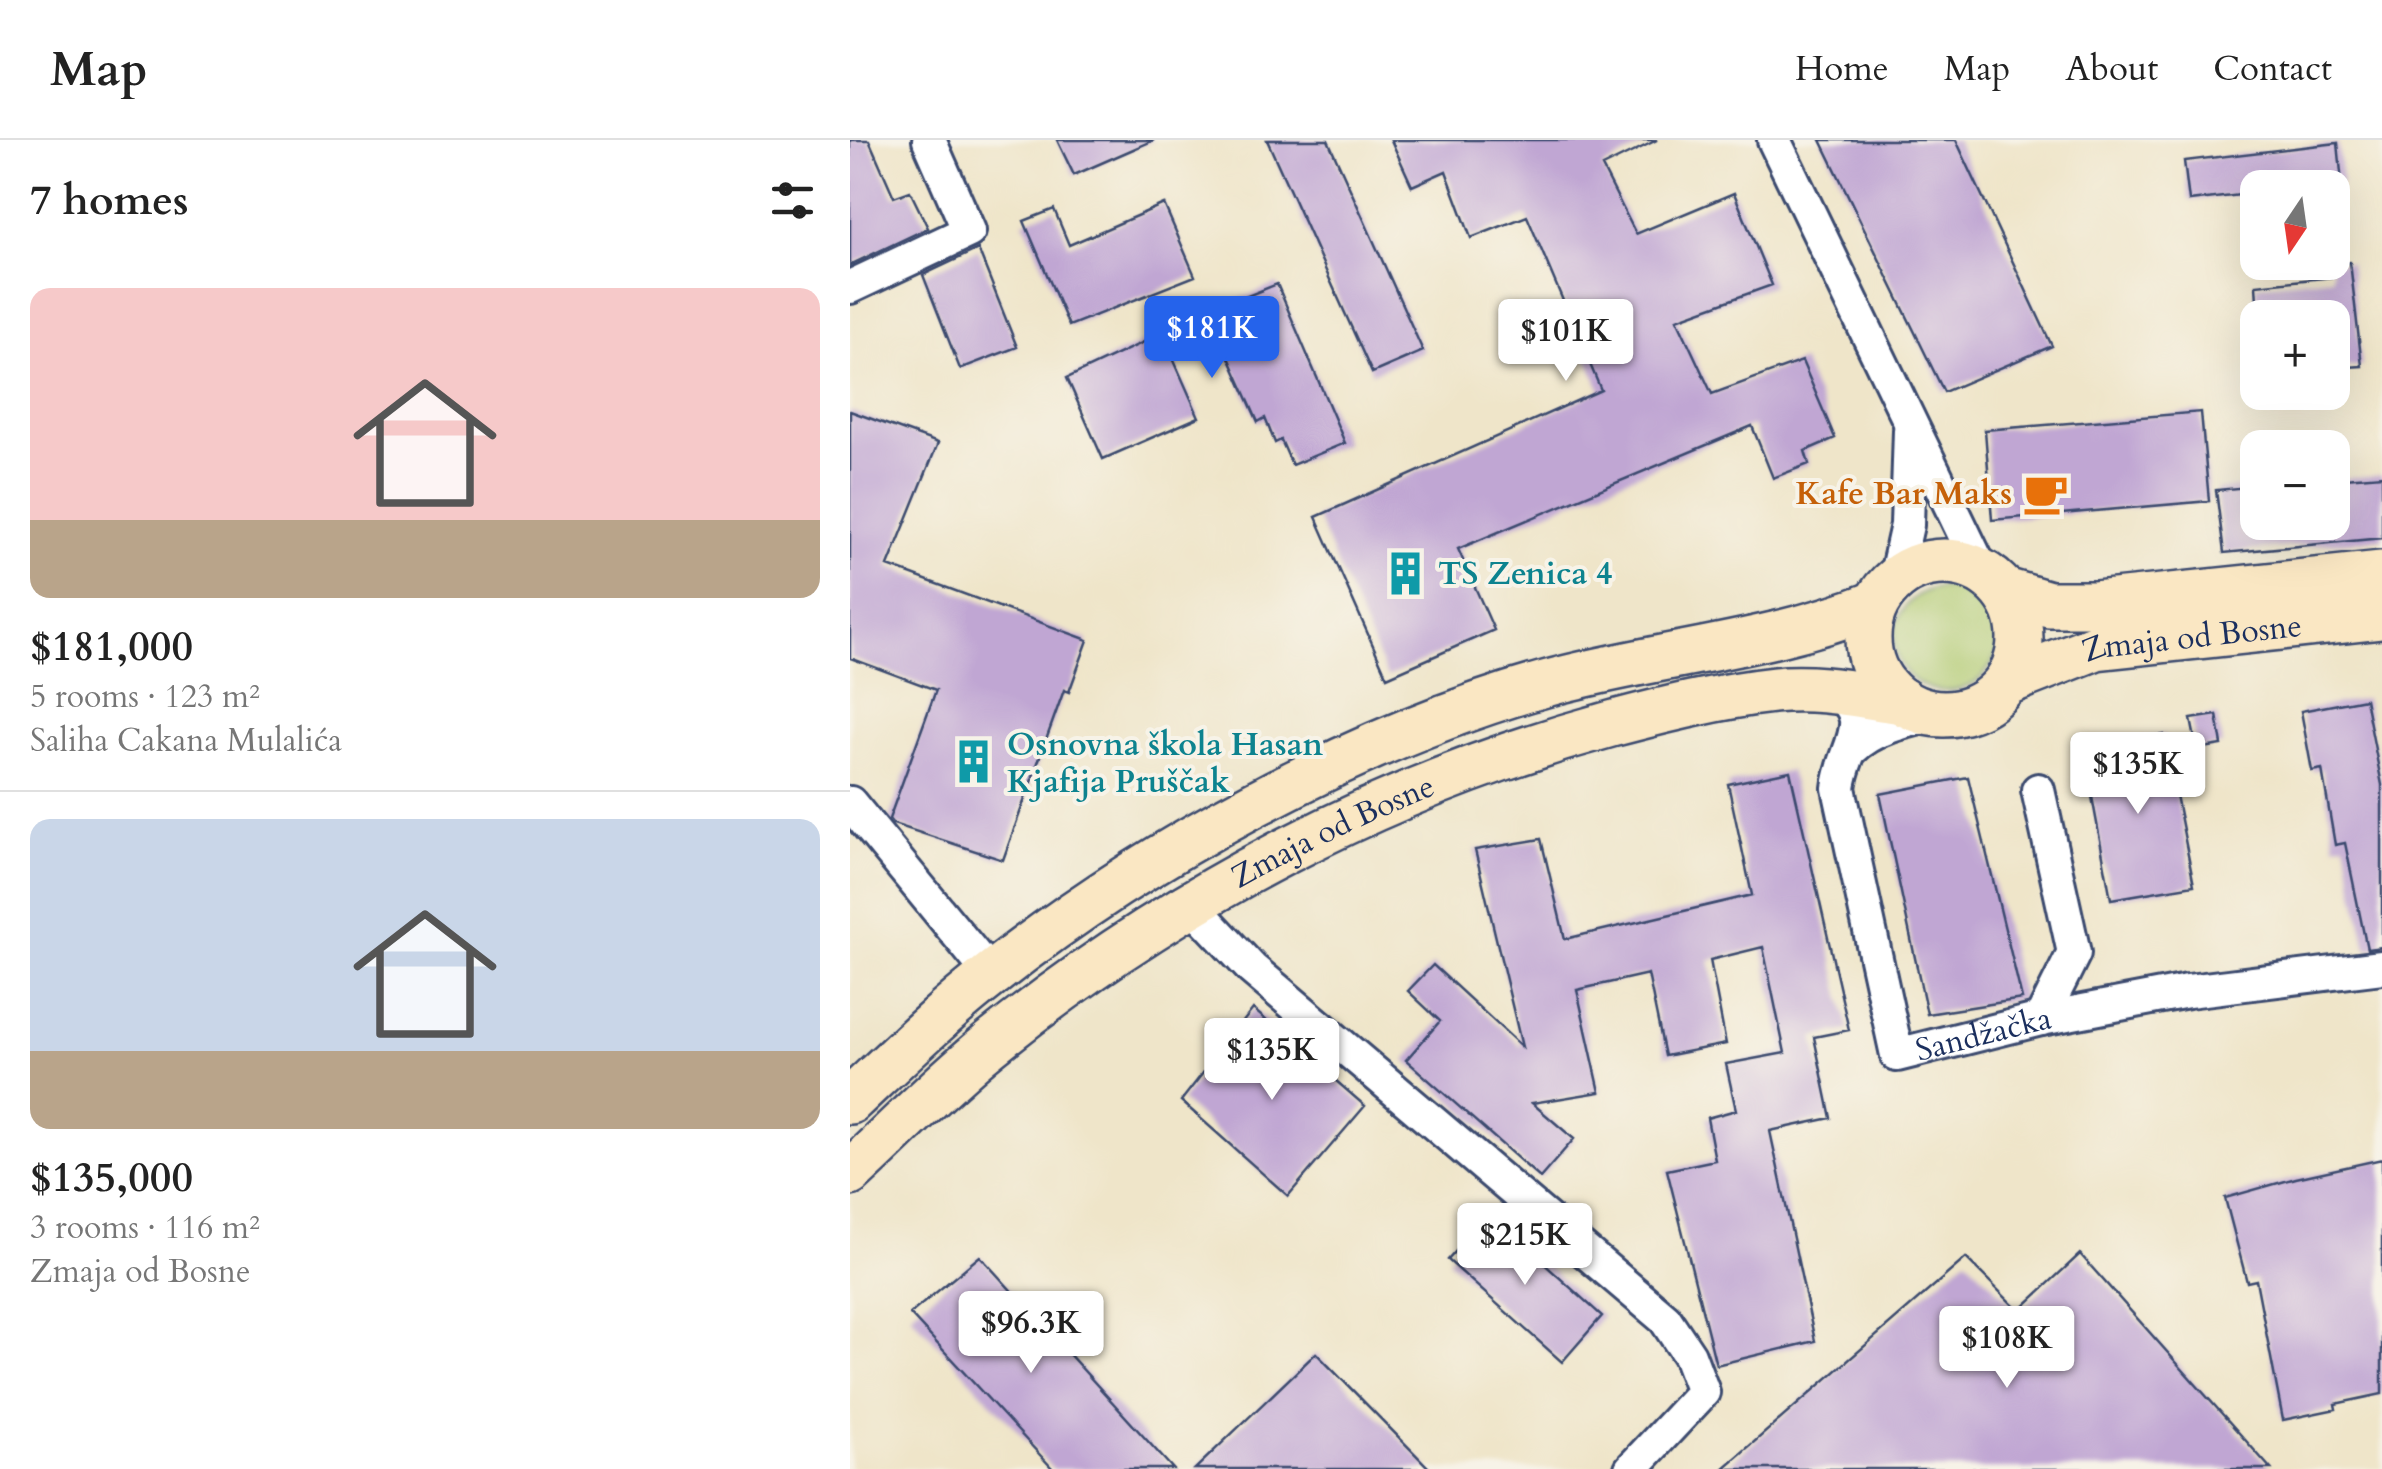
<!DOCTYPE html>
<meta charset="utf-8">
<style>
body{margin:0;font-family:Cardo,serif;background:#f2f2f2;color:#222;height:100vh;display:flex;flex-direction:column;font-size:38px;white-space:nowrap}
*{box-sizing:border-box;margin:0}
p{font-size:32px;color:#767676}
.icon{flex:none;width:55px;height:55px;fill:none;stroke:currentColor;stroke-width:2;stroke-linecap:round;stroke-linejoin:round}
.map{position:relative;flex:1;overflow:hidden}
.sheet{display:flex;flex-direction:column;background:#fff;width:850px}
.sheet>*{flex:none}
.needle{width:65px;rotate:193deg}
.fabs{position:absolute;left:1390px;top:30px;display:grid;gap:20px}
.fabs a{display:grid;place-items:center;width:110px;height:110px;border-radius:20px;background:#fff;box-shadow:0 10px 40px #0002;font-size:50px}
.price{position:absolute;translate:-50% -85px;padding:0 22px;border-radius:10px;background:#fff;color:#222;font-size:32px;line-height:65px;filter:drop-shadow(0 2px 5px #0008)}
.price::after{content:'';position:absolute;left:50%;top:60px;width:30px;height:22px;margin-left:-15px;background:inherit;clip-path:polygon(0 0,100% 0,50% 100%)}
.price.on{background:#2563eb;color:#fff}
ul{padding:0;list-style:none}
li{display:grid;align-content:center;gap:20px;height:530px;padding:0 30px}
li+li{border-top:2px solid #e0e0e0}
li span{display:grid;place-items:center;height:310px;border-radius:20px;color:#555}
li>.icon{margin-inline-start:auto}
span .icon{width:180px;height:180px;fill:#fffc;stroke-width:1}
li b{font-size:42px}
h2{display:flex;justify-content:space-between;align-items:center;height:120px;padding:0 30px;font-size:42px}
header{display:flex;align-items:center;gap:60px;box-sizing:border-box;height:140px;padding:0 50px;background:#fff;border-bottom:2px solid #e0e0e0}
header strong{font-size:48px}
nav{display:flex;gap:55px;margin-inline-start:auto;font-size:35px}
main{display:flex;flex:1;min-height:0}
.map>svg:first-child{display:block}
</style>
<header>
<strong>Map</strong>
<nav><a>Home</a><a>Map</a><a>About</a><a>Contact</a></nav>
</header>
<main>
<section class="sheet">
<h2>7 homes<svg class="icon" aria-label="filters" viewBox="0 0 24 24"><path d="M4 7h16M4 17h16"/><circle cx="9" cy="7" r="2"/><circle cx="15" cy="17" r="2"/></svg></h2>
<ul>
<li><span style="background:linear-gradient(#f6c9c9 75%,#b9a48a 0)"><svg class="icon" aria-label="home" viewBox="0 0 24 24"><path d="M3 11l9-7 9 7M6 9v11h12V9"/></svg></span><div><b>$181,000</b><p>5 rooms · 123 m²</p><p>Saliha Cakana Mulalića</p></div></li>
<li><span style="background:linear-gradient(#c9d6e8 75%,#b9a48a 0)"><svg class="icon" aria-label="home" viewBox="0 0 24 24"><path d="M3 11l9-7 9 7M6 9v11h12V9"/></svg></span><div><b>$135,000</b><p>3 rooms · 116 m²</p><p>Zmaja od Bosne</p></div></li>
</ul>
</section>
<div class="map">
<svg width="1532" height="1329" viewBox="0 0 1532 1329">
<rect width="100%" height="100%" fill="#f7f3e8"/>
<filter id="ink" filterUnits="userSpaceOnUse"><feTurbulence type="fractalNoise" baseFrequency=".01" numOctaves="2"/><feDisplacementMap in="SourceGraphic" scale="20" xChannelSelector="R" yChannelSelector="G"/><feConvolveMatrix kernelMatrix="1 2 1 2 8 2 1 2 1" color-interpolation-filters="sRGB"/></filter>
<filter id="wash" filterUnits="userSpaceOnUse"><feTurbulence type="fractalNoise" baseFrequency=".0048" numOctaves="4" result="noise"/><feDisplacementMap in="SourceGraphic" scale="40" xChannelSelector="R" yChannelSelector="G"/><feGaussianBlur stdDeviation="2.25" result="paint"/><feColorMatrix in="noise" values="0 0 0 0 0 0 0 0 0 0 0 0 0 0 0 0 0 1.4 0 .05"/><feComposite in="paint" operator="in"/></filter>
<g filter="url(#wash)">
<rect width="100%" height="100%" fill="#efe5c9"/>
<path fill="#afc96e" stroke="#657c66" stroke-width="2.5" d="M1044 499a52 52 0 1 1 104 0a52 52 0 1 1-104 0Z"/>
<g id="blocks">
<path fill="#c0a6d3" d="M 0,0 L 19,0 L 44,57 L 60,51 L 78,88 L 0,125 Z
M 207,0 L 304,0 L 224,35 Z
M 417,0 L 478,0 L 573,211 L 522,233 Z
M 541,0 L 807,0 L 752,27 L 786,94 L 884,53 L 922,145 L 827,179 L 862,254 L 952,221 L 985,298 L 955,311 L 959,324 L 923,338 L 902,286 L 608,409 L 644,490 L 537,537 L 466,377 L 751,250 L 677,76 L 621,98 L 596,31 L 562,46 Z
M 971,0 L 1106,0 L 1202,206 L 1094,252 Z
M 1488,3 L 1492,43 L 1408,48 L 1408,53 L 1339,61 L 1334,21 Z
M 314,64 L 345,136 L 219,186 L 174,81 L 204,69 L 219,105 Z
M 128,109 L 167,207 L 110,229 L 73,135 Z
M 1500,122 L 1512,226 L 1482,228 L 1482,178 L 1408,178 L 1406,145 L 1482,137 L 1482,123 Z
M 427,144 L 495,303 L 442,325 L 431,300 L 425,303 L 415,278 L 408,282 L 369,195 L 322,216 L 349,277 L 253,319 L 217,238 L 360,171 Z
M 0,271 L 88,303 L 38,426 L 238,500 L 219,552 L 214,550 L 153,720 L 43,684 L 39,679 L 86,550 L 0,518 Z
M 1351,272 L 1359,361 L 1142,380 L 1135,290 Z
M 1532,335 L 1532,398 L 1374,413 L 1366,350 L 1408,346 L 1408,382 L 1482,382 L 1482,339 Z
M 1515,559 L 1532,645 L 1532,807 L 1517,809 L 1495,703 L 1485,705 L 1472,629 L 1462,631 L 1451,571 Z
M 1367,575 L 1372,605 L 1347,609 L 1341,579 Z
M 1314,595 L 1344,745 L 1261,759 L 1233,608 Z
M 940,631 L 999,890 L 964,897 L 981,978 L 920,991 L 965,1201 L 866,1225 L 817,1030 L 865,1020 L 857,978 L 886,970 L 876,924 L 935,913 L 913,807 L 860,820 L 876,904 L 815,916 L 798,834 L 727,850 L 750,952 L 682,963 L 724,999 L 690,1038 L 556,920 L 590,881 L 558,851 L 583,825 L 672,907 L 625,710 L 691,699 L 715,799 L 902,755 L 878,644 Z
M 1118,637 L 1172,859 L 1077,874 L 1030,654 Z
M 403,869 L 515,966 L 438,1056 L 331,961 Z
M 1532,1019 L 1532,1254 L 1485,1264 L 1486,1269 L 1433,1280 L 1406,1140 L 1397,1142 L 1375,1058 L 1446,1038 Z
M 639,1074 L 752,1176 L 712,1222 L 598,1120 Z
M 1230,1114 L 1421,1329 L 873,1329 L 1116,1118 L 1169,1171 Z
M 130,1116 L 323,1329 L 203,1329 L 60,1174 Z
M 466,1213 L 580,1329 L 345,1329 Z"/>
</g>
</g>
<g filter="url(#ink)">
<use href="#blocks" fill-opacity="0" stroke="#3b4a6e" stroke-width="2.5"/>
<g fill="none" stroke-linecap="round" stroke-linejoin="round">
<defs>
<g id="minor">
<path d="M 924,0 L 1132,431"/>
<path d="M 0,147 L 119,91 L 79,0"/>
<path d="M 1045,439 L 1057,385 L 1060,290"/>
<path id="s1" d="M 983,550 C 1029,578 993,608 989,648 L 1047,915 L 1191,879 L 1338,851 L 1532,827"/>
<path d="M 1001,610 C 1025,586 1061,580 1093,573"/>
<path d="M 1188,650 L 1224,813 L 1191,879"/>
<path d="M 0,663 L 141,835"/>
<path d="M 340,763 L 402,829 L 815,1179 L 839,1215 L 853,1252 L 781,1329"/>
</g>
<g id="secondary">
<circle cx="1094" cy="498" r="76"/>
<path d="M 1155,451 L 1199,464 L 1245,464 L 1532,434"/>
<path id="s2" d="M 1157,542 L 1246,507 L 1532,476"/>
<path d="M 0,961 C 46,918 91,874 141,835 C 294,714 506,597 695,544 C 804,514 919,506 1025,464"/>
<path id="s3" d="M 0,1033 C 46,991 90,944 139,905 C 323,757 533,646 761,584 C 814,570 869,556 924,550 C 967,545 1009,555 1052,561"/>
</g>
</defs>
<use href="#minor" stroke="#3b4a6e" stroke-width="38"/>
<use href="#secondary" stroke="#3b4a6e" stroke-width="50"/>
<use href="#minor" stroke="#fff" stroke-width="32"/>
<use href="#secondary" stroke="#fae7c3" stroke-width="45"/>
</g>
</g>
<defs>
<symbol id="cafe-bare" viewBox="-9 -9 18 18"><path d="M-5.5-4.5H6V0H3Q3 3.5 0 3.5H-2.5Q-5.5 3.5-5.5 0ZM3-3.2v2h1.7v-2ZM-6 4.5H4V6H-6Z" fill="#e8710a" stroke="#f7f3e8" stroke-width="2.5" paint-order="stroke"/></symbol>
<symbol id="building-bare" viewBox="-9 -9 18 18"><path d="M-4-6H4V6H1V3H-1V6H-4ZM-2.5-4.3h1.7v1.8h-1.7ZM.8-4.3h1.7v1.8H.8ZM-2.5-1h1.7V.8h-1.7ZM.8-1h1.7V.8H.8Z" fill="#0f9aa8" stroke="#f7f3e8" stroke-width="2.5" paint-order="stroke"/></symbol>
</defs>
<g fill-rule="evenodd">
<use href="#cafe-bare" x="1164" y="322" width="63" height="63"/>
<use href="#building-bare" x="524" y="402" width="63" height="63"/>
<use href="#building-bare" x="92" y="590" width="63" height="63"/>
</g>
<g text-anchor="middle" stroke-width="8" stroke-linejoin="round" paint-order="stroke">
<g font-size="32" font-weight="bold" fill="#c56008" stroke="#f7f3e8" text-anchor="end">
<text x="1162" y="364">Kafe Bar Maks</text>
</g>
<g font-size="32" font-weight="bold" fill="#0d838f" stroke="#f7f3e8" text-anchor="start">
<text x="588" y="444">TS Zenica 4</text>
<text x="157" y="615">Osnovna škola Hasan<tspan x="157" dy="37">Kjafija Pruščak</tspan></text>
</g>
<g font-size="32" fill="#1b2f5e" stroke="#f7f3e8">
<text dy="11" stroke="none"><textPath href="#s2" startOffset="192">Zmaja od Bosne</textPath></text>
<text dy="11" stroke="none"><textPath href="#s3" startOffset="595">Zmaja od Bosne</textPath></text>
<text dy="11" stroke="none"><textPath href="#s1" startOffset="472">Sandžačka</textPath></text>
</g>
</g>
</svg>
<div class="fabs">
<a><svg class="needle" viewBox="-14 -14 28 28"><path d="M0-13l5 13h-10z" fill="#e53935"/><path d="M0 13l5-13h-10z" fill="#767676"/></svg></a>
<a>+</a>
<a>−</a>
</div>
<b class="price on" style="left:362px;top:241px">$181K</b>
<b class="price" style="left:716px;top:244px">$101K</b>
<b class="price" style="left:1288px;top:677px">$135K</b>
<b class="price" style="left:422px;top:963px">$135K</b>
<b class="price" style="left:675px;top:1148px">$215K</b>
<b class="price" style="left:181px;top:1236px">$96.3K</b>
<b class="price" style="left:1157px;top:1251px">$108K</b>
</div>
</main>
